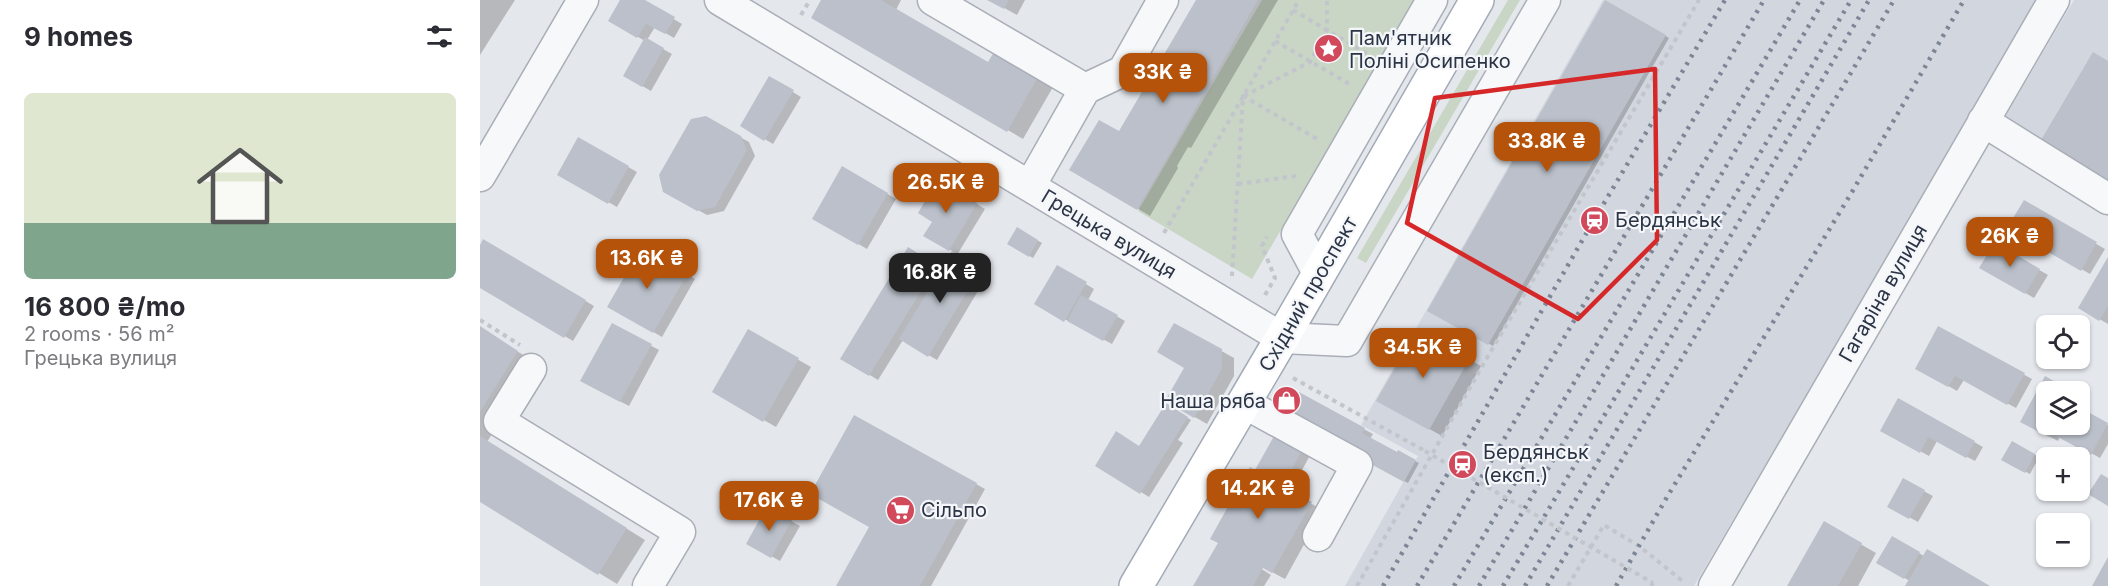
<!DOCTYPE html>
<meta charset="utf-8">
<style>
body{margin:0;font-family:Inter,sans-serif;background:#f7f7f7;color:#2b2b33;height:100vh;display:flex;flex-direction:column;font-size:22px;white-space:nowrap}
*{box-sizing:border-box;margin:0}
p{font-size:20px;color:#7c7c81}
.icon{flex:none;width:33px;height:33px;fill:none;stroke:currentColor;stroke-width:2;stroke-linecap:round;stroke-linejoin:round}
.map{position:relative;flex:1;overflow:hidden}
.side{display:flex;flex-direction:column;background:#fff;width:480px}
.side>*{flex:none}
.tools{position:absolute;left:1556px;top:315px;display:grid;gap:12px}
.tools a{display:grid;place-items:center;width:54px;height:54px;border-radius:9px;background:#fff;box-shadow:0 2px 4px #0004;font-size:30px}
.price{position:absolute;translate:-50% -51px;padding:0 14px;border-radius:12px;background:#b45309;color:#fff;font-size:20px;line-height:39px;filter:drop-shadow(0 2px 3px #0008)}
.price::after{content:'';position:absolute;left:50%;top:36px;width:18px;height:14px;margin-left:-9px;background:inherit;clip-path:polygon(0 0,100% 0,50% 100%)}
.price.current{background:#222;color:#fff}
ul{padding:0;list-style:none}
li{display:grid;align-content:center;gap:12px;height:318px;padding:0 24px}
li+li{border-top:2px solid #e1e1e2}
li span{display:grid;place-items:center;height:186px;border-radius:9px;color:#555}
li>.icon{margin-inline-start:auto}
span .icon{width:108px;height:108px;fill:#fffc;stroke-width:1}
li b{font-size:26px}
h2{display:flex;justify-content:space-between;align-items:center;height:72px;padding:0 24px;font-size:26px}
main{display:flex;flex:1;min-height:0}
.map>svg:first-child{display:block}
</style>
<main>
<section class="side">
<h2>9 homes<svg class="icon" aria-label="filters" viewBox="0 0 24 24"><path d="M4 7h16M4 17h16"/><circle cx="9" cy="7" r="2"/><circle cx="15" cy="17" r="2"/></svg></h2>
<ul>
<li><span style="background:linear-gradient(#dfe7d0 70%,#7fa58c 0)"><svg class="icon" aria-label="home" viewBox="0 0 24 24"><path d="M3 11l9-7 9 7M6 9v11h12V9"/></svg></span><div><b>16 800 ₴/mo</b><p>2 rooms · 56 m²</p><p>Грецька вулиця</p></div></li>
</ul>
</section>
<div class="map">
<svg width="1628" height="586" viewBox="0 0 1628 586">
<rect width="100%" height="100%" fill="#e4e7ec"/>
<path fill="#d2d6de" d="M 1123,0 L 1559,0 L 1214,586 L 865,586 L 938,456 L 881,425 Z
M 1594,0 L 1628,0 L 1628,198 L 1518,129 Z"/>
<path fill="#c9d6c5" d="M 782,0 L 936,0 L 772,279 L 658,211 Z
M 1028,0 L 1040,0 L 886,263 L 877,258 Z"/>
<path fill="#0003" d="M 0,0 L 35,0 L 0,55 Z
M 142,0 L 162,0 L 202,24 L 194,38 L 175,27 L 167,40 L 192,54 L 171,91 L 145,76 L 165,41 L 130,20 Z
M 343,0 L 421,0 L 416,10 L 508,64 L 514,54 L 573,87 L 543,139 L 333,17 Z
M 510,0 L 545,0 L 537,15 Z
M 718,0 L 798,0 L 711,148 L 708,147 L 697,166 L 698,168 L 670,216 L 591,169 L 639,133 Z
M 1126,2 L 1189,38 L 1013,346 L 949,310 Z
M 290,78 L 321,97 L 293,144 L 262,126 Z
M 260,137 L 269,142 L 275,156 L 244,211 L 227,215 L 184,191 Z
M 99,139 L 157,172 L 137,207 L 79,174 Z
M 363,168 L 416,199 L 387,249 L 334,218 Z
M 459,181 L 505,209 L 477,255 L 508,274 L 457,360 L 423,340 L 398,380 L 362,358 L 429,249 L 463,270 L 474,252 L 446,235 L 454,221 Z
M 1544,202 L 1625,249 L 1610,274 L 1529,228 Z
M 538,229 L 562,243 L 553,258 L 529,244 Z
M 4,241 L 114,306 L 93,341 L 0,286 L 0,247 Z
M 1515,244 L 1568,275 L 1554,298 L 1501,267 Z
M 162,248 L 215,279 L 182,337 L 129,306 Z
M 1628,260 L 1628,324 L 1600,308 Z
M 578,267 L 614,289 L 608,300 L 645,321 L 632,344 L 556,304 Z
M 133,325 L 179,350 L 149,406 L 102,381 Z
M 695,325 L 754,358 L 754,376 L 727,424 L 687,401 L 706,367 Z
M 0,328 L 56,363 L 7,442 L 165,540 L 137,584 L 0,500 Z
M 1459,328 L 1552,379 L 1536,408 L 1484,380 L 1477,391 L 1437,368 Z
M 938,330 L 1001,366 L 962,436 L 898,400 Z
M 268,331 L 331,367 L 296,427 L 234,392 Z
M 1566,392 L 1566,424 L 1599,424 L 1599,409 L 1628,425 L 1628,444 L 1620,458 L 1580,436 L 1578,441 L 1551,427 Z
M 819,394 L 893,434 L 890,439 L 939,463 L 928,483 L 806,417 Z
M 1419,400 L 1503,447 L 1495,461 L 1457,441 L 1449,456 L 1402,430 Z
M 686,405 L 711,420 L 698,440 L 703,443 L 669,497 L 617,465 L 660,447 Z
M 375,417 L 505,489 L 451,586 L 358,586 L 391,527 Z
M 799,431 L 833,450 L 810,492 L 843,510 L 805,579 L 781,566 L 780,568 L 791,575 L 784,586 L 715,586 Z
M 1532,443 L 1559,457 L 1550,474 L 1523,460 Z
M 1423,480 L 1453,496 L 1438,522 L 1409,506 Z
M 288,508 L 320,526 L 300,561 L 268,543 Z
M 1344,523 L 1396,553 L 1378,586 L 1309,586 Z
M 1413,538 L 1444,556 L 1507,586 L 1427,586 L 1430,581 L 1398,563 Z"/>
<path fill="#bbc0ca" d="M 140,0 L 165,0 L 195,17 L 185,34 L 166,24 L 157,38 L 128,21 Z
M 341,0 L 401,0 L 508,62 L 514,52 L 558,77 L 527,132 L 331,18 Z
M 507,0 L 529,0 L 524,9 Z
M 716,0 L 778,0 L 657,210 L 589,170 L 619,120 L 639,131 Z
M 1125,0 L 1186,35 L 1008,345 L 947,311 Z
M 165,37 L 184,48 L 162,87 L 143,76 Z
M 1613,52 L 1628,61 L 1628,180 L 1561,140 Z
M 289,76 L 314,90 L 284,141 L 260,126 Z
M 226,116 L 261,136 L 267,150 L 235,207 L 217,211 L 183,192 L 179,175 L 211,119 Z
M 98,137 L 149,166 L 128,204 L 77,175 Z
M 362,166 L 408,193 L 378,245 L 332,219 Z
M 458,179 L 497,203 L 469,251 L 443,236 L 452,222 L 438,213 Z
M 1544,200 L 1617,242 L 1601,271 L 1527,228 Z
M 537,227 L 558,240 L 549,257 L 527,244 Z
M 3,239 L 106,300 L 84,338 L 0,288 L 0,245 Z
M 1515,242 L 1560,269 L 1545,294 L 1499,268 Z
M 162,246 L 208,273 L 173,333 L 127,307 Z
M 428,247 L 457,265 L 389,376 L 360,359 Z
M 472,251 L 501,268 L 448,357 L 419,339 Z
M 1628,257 L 1628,306 L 1619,321 L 1598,308 Z
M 577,265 L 607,282 L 584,322 L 554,304 Z
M 601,295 L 638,315 L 623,341 L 587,321 Z
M 132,323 L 172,344 L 140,402 L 100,381 Z
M 694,323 L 742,349 L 742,369 L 714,418 L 685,401 L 704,368 L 677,352 Z
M 0,326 L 38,351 L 0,412 Z
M 1458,326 L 1545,373 L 1527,405 L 1475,376 L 1468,387 L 1435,369 Z
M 938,328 L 990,358 L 949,430 L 896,401 Z
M 268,329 L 319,358 L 283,422 L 232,392 Z
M 1565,376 L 1593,392 L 1566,392 L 1566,424 L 1576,424 L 1569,437 L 1540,422 Z
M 819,392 L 885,428 L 882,433 L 917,452 L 918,450 L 936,460 L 924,482 L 804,417 Z
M 1418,398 L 1495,441 L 1486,458 L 1448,437 L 1440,453 L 1400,431 Z
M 686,403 L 708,417 L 660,494 L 615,466 L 636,431 L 659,446 Z
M 1599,407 L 1628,423 L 1611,455 L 1576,436 L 1582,424 L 1599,424 Z
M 374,415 L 497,483 L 440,586 L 356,586 L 389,527 L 330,494 Z
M 798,429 L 826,444 L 802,486 L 832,502 L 792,573 L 783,568 L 773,586 L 713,586 L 738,543 L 730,539 L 770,467 L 775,470 Z
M 0,436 L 147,528 L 118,575 L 0,502 Z
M 1532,441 L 1555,454 L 1545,473 L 1521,460 Z
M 1621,474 L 1628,478 L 1628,506 L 1608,494 Z
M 1423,478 L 1445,490 L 1429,519 L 1407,507 Z
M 287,506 L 312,520 L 291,558 L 266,544 Z
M 1344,521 L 1382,543 L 1358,586 L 1307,586 Z
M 1412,536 L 1440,552 L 1424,579 L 1396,563 Z
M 1447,549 L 1510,586 L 1425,586 Z
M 1628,557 L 1628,586 L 1612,586 Z"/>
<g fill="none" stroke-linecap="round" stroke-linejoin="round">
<defs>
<path id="minor" d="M 240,0 L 802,338 L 867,341 L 1065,0
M 453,0 L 605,89
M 1503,121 L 1628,199
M 0,176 L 103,0
M 550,186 L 605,89 L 643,71 L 683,0
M 839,275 L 817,234 L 952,0
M 51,369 L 19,421 L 200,532 L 168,586
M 764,403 L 877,465 L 838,536
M 1234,586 L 1574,0"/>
<path id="major" d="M 656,586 L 802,338 L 997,0"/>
</defs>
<use href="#minor" stroke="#a9aeb7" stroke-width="33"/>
<use href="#major" stroke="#a3abb8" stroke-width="36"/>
<path stroke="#c2c5cb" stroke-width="4" stroke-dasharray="4.5 4.5" stroke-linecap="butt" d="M 813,10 L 889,55
M 321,15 L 330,0
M 795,41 L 871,85
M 764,96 L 830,62 L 847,30 L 847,0
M 758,184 L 816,176
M 684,233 L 819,0
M 752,276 L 763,96 L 839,140
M 785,295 L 795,278 L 782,246 L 787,237
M 0,320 L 40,345
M 813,378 L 945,451
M 877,586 L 1008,356 L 1219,0
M 1088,586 L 1124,525 L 1159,546 L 1205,583
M 1171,586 L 1173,583"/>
<use href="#minor" stroke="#f7f8fa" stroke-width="30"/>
<use href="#major" stroke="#fff" stroke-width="33"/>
<path stroke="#7d8696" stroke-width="4.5" stroke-dasharray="3 6" stroke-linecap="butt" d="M 903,586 L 1114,220 L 1245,0
M 937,586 L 1284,0
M 974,586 L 1320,0
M 999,586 L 1344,0
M 1023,586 L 1371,0
M 1045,586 L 1389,0
M 1067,586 L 1414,0
M 1136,586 L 1187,497 L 1372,192 L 1484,0"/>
<path stroke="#c2c5cb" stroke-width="4" stroke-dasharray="4.5 4.5" stroke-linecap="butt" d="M 945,451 L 1173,583"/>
</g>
<path fill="none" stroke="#d62828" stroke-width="4.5" stroke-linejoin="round" d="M 1175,69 L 1177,240 L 1098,319 L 927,223 L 955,98 Z"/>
<defs>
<symbol id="sight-disc" viewBox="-11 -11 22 22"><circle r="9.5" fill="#d1495b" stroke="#f4f6f9"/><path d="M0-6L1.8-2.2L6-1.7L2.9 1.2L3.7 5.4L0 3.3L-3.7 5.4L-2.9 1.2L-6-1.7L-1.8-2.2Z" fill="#fff"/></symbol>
<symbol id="station-disc" viewBox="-11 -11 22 22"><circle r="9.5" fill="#d1495b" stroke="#f4f6f9"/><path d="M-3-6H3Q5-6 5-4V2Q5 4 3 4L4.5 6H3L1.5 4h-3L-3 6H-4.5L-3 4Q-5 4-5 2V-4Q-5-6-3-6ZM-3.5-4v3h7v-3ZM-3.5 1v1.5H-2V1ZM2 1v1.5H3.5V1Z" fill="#fff"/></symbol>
<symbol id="shop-disc" viewBox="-11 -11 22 22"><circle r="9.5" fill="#d1495b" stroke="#f4f6f9"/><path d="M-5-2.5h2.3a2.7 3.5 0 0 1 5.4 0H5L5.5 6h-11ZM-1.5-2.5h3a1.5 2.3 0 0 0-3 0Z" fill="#fff"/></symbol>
<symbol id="supermarket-disc" viewBox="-11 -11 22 22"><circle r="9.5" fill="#d1495b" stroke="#f4f6f9"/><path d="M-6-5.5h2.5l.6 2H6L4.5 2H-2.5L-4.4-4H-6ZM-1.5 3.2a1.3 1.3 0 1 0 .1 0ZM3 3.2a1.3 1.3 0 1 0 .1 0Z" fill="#fff"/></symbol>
</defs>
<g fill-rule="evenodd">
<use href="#sight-disc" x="832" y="32" width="33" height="33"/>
<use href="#station-disc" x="1098" y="204" width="33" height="33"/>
<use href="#shop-disc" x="790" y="384" width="33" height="33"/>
<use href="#station-disc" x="966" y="448" width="33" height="33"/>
<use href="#supermarket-disc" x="404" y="494" width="33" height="33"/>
</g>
<g text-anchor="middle" stroke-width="4.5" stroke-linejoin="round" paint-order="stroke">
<g font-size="20" fill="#2b3445" stroke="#f4f6f9" text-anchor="start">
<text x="869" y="45">Пам'ятник<tspan x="869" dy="23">Поліні Осипенко</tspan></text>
<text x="1135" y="227">Бердянськ</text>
<text x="786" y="408" text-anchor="end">Наша ряба</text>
<text x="1003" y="459">Бердянськ<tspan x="1003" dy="23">(експ.)</tspan></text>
<text x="441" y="517">Сільпо</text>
</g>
<g font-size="20" fill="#2b3445" stroke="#f4f6f9">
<text transform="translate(629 234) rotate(31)" y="7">Грецька вулиця</text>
<text transform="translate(1403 293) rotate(-60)" y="7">Гагаріна вулиця</text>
<text transform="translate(828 294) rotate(-60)" y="7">Східний проспект</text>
</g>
</g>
</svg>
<div class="tools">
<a><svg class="icon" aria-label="locate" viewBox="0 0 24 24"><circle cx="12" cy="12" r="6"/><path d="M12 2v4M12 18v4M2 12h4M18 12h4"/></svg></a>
<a><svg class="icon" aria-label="layers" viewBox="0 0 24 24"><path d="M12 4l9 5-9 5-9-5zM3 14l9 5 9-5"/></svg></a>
<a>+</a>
<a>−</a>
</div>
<b class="price" style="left:683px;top:104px">33K ₴</b>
<b class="price" style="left:1067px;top:173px">33.8K ₴</b>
<b class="price" style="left:466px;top:214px">26.5K ₴</b>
<b class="price" style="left:1530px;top:268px">26K ₴</b>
<b class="price" style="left:167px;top:290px">13.6K ₴</b>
<b class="price current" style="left:460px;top:304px">16.8K ₴</b>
<b class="price" style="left:943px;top:379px">34.5K ₴</b>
<b class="price" style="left:778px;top:520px">14.2K ₴</b>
<b class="price" style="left:289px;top:532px">17.6K ₴</b>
</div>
</main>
